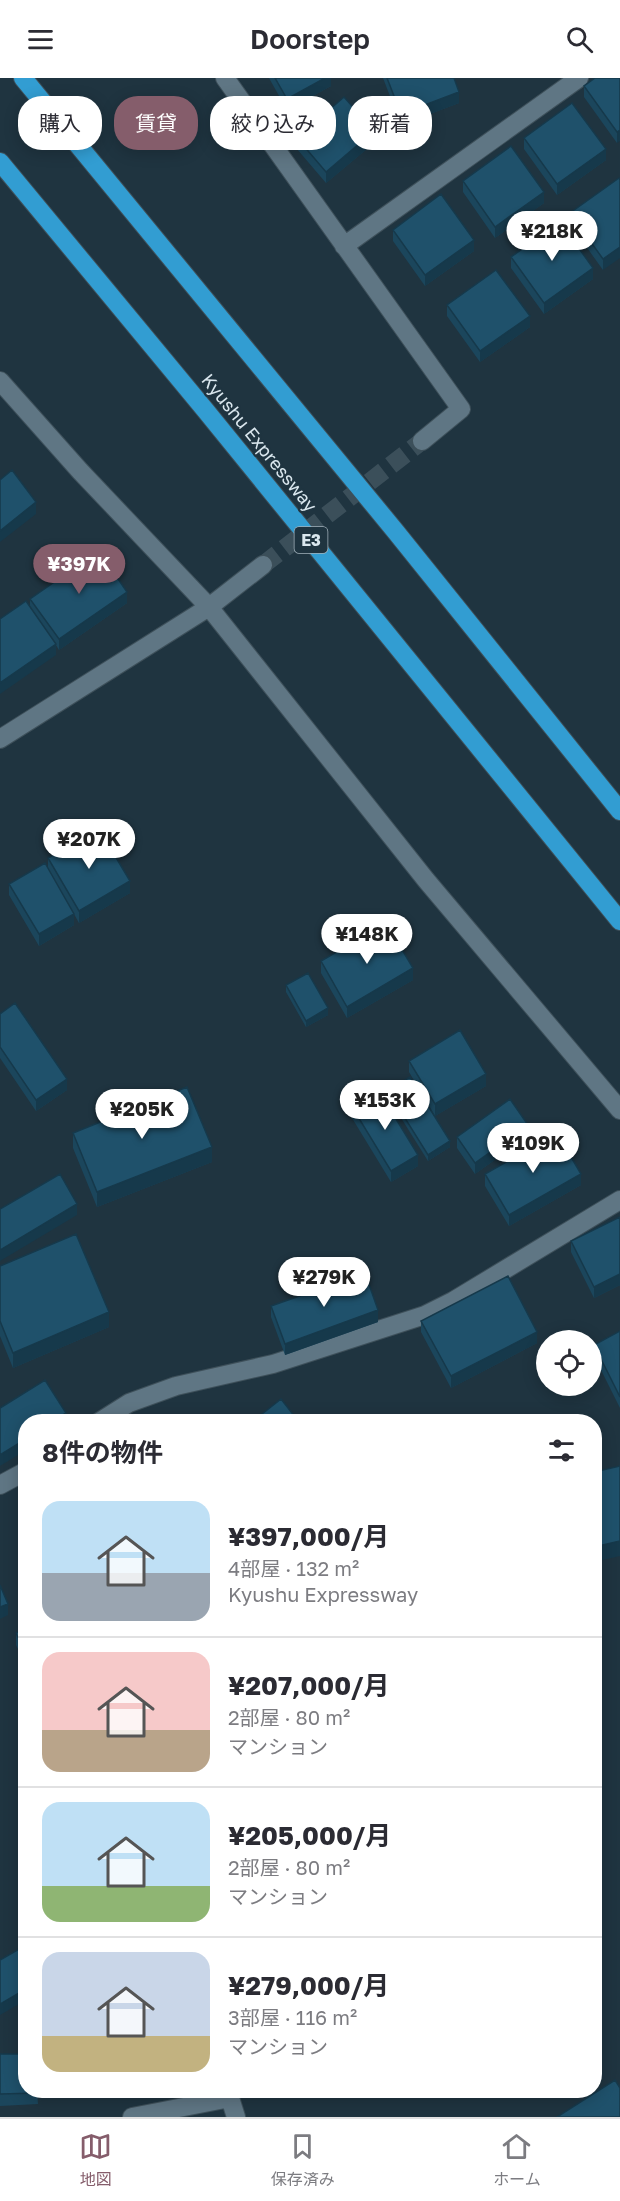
<!DOCTYPE html>
<html lang="ja">
<meta charset="utf-8">
<style>
body{margin:0;font-family:"Golos Text","Noto Sans JP",sans-serif;background:#f7f7f7;color:#2b2b33;height:100vh;display:flex;flex-direction:column;font-size:22px;white-space:nowrap}
*{box-sizing:border-box;margin:0}
p{font-size:20px;color:#7c7c81}
.icon{flex:none;width:33px;height:33px;fill:none;stroke:currentColor;stroke-width:2;stroke-linecap:round;stroke-linejoin:round}
.map{position:relative;flex:1;overflow:hidden}
.panel{position:absolute;left:18px;top:1336px;width:584px;height:684px;display:flex;flex-direction:column;background:#fff;border-radius:24px;box-shadow:0 3px 15px #0003}
.panel>*{flex:none}
.hud{position:absolute;left:18px;top:18px;width:585px;height:54px;display:flex;gap:12px}
.fabs{position:absolute;left:536px;top:1252px;display:grid;gap:12px}
.fabs a{display:grid;place-items:center;width:66px;height:66px;border-radius:50%;background:#fff;box-shadow:0 3px 15px #0003;font-size:30px}
.price{position:absolute;translate:-50% -51px;padding:0 14px;border-radius:21px;background:#fff;color:#222;font-size:20px;line-height:39px;filter:drop-shadow(0 2px 3px #0008)}
.price::after{content:'';position:absolute;left:50%;top:36px;width:18px;height:14px;margin-left:-9px;background:inherit;clip-path:polygon(0 0,100% 0,50% 100%)}
.price.active{background:#855d6b;color:#fff}
ul{padding:0;list-style:none}
li{display:flex;align-items:center;gap:18px;height:150px;padding:0 24px}
li+li{border-top:2px solid #e1e1e2}
li span{display:grid;place-items:center;flex:none;width:168px;height:120px;border-radius:18px;color:#555}
li>.icon{margin-inline-start:auto}
span .icon{width:72px;height:72px;fill:#fffc;stroke-width:1}
li b{font-size:26px}
h2{display:flex;justify-content:space-between;align-items:center;height:72px;padding:0 24px;font-size:26px}
.chip{padding:0 21px;border-radius:24px;background:#fff;box-shadow:0 3px 15px #0003;font-size:21px;line-height:54px}
.chip.active{background:#855d6b;color:#fff}
header{display:flex;justify-content:space-between;align-items:center;height:78px;padding:0 24px;background:#fff;font-size:27px;font-weight:600}
.menu{display:flex;justify-content:space-around;align-items:center;height:84px;border-top:2px solid #e1e1e2;background:#fff;font-size:16px;color:#7c7c81}
.menu a{display:grid;justify-items:center;gap:3px}
.menu .active{color:#855d6b}
.map>svg:first-child{display:block}
</style>
<header><svg class="icon" aria-label="menu" viewBox="0 0 24 24"><path d="M4 6h16M4 12h16M4 18h16"/></svg>Doorstep<svg class="icon" aria-label="search" viewBox="0 0 24 24"><circle cx="10" cy="10" r="6"/><path d="M15 15l6 6"/></svg></header>
<div class="map">
<svg width="620" height="2039" viewBox="0 0 620 2039">
<rect width="100%" height="100%" fill="#1f3440"/>
<g fill="none" stroke-linecap="round" stroke-linejoin="round">
<path stroke="#3b4f5a" stroke-width="18" stroke-dasharray="18 9" stroke-linecap="butt" d="M 263,487 L 422,363"/>
<defs>
<path id="minor" d="M 225,0 L 461,331 L 422,363
M 344,168 L 579,0
M 0,303 L 80,393 L 209,529 L 426,802 L 620,1032
M 0,661 L 209,529 L 263,487
M 99,1344 L 129,1325 L 176,1308 L 273,1286 L 425,1237 L 453,1223 L 620,1122
M 0,1407 L 26,1393
M 230,2020 L 236,2039
M 132,2039 L 230,2020 L 228,2013"/>
<path id="motorway" d="M 23,0 L 396,454 L 620,733
M 0,84 L 206,333 L 620,843"/>
</defs>
<use href="#minor" stroke="#3e505a" stroke-width="20"/>
<use href="#motorway" stroke="#3e505a" stroke-width="20"/>
<use href="#minor" stroke="#5f7684" stroke-width="18"/>
<use href="#motorway" stroke="#329dd2" stroke-width="18"/>
</g>
<path fill="#1b465c" d="M 269,0 L 331,0 L 331,8 L 287,32 Z
M 383,0 L 454,0 L 459,25 L 401,47 Z
M 620,0 L 617,65 L 584,19 L 584,8 Z
M 297,60 L 374,65 L 326,105 L 297,71 Z
M 524,60 L 606,82 L 557,117 L 524,71 Z
M 619,100 L 603,192 L 570,146 L 570,135 Z
M 463,103 L 544,125 L 495,160 L 463,114 Z
M 393,152 L 474,173 L 425,208 L 393,163 Z
M 511,179 L 593,201 L 544,236 L 511,190 Z
M 447,227 L 530,249 L 480,284 L 447,238 Z
M 30,521 L 127,525 L 59,572 L 56,567 L 56,577 L 30,530 Z
M 48,780 L 130,815 L 79,845 L 74,836 L 74,847 L 39,868 L 9,817 L 9,806 L 48,790 Z
M 321,883 L 413,902 L 347,940 L 321,895 Z
M 286,907 L 328,937 L 306,949 L 286,914 Z
M 0,936 L 67,1012 L 36,1033 L 0,980 Z
M 409,983 L 486,1008 L 435,1038 L 409,994 Z
M 388,1013 L 450,1069 L 428,1083 L 388,1019 Z
M 352,1029 L 418,1088 L 391,1104 L 352,1040 Z
M 73,1055 L 212,1084 L 97,1129 L 73,1070 Z
M 528,1058 L 475,1096 L 457,1070 L 457,1059 Z
M 485,1096 L 581,1107 L 509,1148 L 485,1108 Z
M 620,1139 L 620,1207 L 594,1220 L 571,1174 L 571,1163 Z
M 0,1188 L 109,1249 L 13,1290 L 0,1258 Z
M 271,1228 L 378,1244 L 285,1277 L 271,1239 Z
M 421,1243 L 537,1265 L 451,1310 L 421,1254 Z
M 620,1253 L 620,1330 L 594,1278 L 594,1267 Z
M 26,1551 L 26,1587 L 16,1567 L 16,1555 Z
M 0,1976 L 37,2013 L 38,2026 L 0,2028 Z"/>
<path fill="#16394b" d="M 325,0 L 331,0 L 331,8 L 287,32 L 287,21 Z
M 459,14 L 459,25 L 401,47 L 401,36 Z
M 620,52 L 620,63 L 617,65 L 617,54 Z
M 374,53 L 374,65 L 326,105 L 326,94 Z
M 606,71 L 606,82 L 557,117 L 557,106 Z
M 544,114 L 544,125 L 495,160 L 495,149 Z
M 474,162 L 474,173 L 425,208 L 425,197 Z
M 620,169 L 620,180 L 603,192 L 603,181 Z
M 593,190 L 593,201 L 544,236 L 544,225 Z
M 530,238 L 530,249 L 480,284 L 480,273 Z
M 36,424 L 36,436 L 0,464 L 0,453 Z
M 127,514 L 127,525 L 59,572 L 59,561 Z
M 56,566 L 56,577 L 0,616 L 0,605 Z
M 130,803 L 130,815 L 79,845 L 79,833 Z
M 74,836 L 74,847 L 39,868 L 39,856 Z
M 413,890 L 413,902 L 347,940 L 347,929 Z
M 328,930 L 328,937 L 306,949 L 306,943 Z
M 486,996 L 486,1008 L 435,1038 L 435,1026 Z
M 67,1001 L 67,1012 L 36,1033 L 36,1022 Z
M 528,1047 L 528,1058 L 475,1096 L 475,1085 Z
M 450,1063 L 450,1069 L 428,1083 L 428,1077 Z
M 212,1069 L 212,1084 L 97,1129 L 97,1114 Z
M 418,1077 L 418,1088 L 391,1104 L 391,1093 Z
M 581,1096 L 581,1107 L 509,1148 L 509,1137 Z
M 77,1126 L 77,1137 L 0,1183 L 0,1172 Z
M 620,1196 L 620,1207 L 594,1220 L 594,1209 Z
M 378,1232 L 378,1244 L 285,1277 L 285,1266 Z
M 109,1234 L 109,1249 L 13,1290 L 13,1275 Z
M 537,1254 L 537,1265 L 451,1310 L 451,1298 Z
M 66,1335 L 66,1344 L 52,1344 Z
M 26,1361 L 26,1372 L 0,1388 L 0,1377 Z
M 620,1463 L 620,1478 L 594,1484 L 594,1469 Z
M 8,1526 L 8,1537 L 0,1541 L 0,1529 Z
M 26,1911 L 26,1922 L 0,1937 L 0,1926 Z"/>
<path fill="#1f516b" stroke="#16394b" stroke-width="1.5" d="M 275,0 L 325,0 L 287,21 Z
M 387,0 L 454,0 L 459,14 L 401,36 Z
M 595,0 L 620,0 L 620,52 L 617,54 L 584,8 Z
M 344,19 L 374,53 L 326,94 L 297,60 Z
M 572,25 L 606,71 L 557,106 L 524,60 Z
M 511,68 L 544,114 L 495,149 L 463,103 Z
M 619,100 L 620,102 L 620,169 L 603,181 L 570,135 Z
M 441,116 L 474,162 L 425,197 L 393,152 Z
M 560,144 L 593,190 L 544,225 L 511,179 Z
M 496,192 L 530,238 L 480,273 L 447,227 Z
M 12,392 L 36,424 L 0,453 L 0,402 Z
M 99,473 L 127,514 L 59,561 L 30,521 Z
M 26,523 L 56,566 L 0,605 L 0,541 Z
M 99,751 L 130,803 L 79,833 L 48,780 Z
M 45,785 L 74,836 L 39,856 L 9,806 Z
M 386,845 L 413,890 L 347,929 L 321,883 Z
M 308,895 L 328,930 L 306,943 L 286,907 Z
M 15,925 L 67,1001 L 36,1022 L 0,969 L 0,936 Z
M 460,952 L 486,996 L 435,1026 L 409,983 Z
M 410,999 L 450,1063 L 428,1077 L 388,1013 Z
M 187,1009 L 212,1069 L 97,1114 L 73,1055 Z
M 379,1013 L 418,1077 L 391,1093 L 352,1029 Z
M 510,1021 L 528,1047 L 475,1085 L 457,1059 Z
M 557,1055 L 581,1096 L 509,1137 L 485,1096 Z
M 60,1096 L 77,1126 L 0,1172 L 0,1131 Z
M 620,1139 L 620,1196 L 594,1209 L 571,1163 Z
M 76,1156 L 109,1234 L 13,1275 L 0,1243 L 0,1188 Z
M 365,1195 L 378,1232 L 285,1266 L 271,1228 Z
M 508,1198 L 537,1254 L 451,1298 L 421,1243 Z
M 620,1253 L 620,1319 L 594,1267 Z
M 45,1302 L 66,1335 L 52,1344 L 26,1344 L 26,1361 L 0,1377 L 0,1330 Z
M 281,1321 L 299,1344 L 252,1344 Z
M 620,1388 L 620,1463 L 594,1469 L 594,1394 Z
M 0,1507 L 8,1526 L 0,1529 Z
M 26,1551 L 26,1576 L 16,1555 Z
M 26,1867 L 26,1911 L 0,1926 L 0,1882 Z
M 0,1976 L 26,1976 L 26,2013 L 37,2013 L 38,2015 L 0,2016 Z
M 615,2002 L 620,2010 L 620,2039 L 557,2039 Z"/>
<g text-anchor="middle" stroke-width="4.5" stroke-linejoin="round" paint-order="stroke">
<rect fill="#1f3440" stroke="#a2b1ba" stroke-width="1.5" x="294.5" y="449" width="33" height="26" rx="4.5"/>
<g font-size="16" font-weight="bold" fill="#dae7ee">
<text x="311" y="468">E3</text>
</g>
<g font-size="18" fill="#dae7ee" stroke="#1f3440">
<text transform="translate(259 365) rotate(51)" y="6">Kyushu Expressway</text>
</g>
</g>
</svg>
<div class="fabs">
<a><svg class="icon" aria-label="locate" viewBox="0 0 24 24"><circle cx="12" cy="12" r="6"/><path d="M12 2v4M12 18v4M2 12h4M18 12h4"/></svg></a>
</div>
<b class="price" style="left:552px;top:184px">¥218K</b>
<b class="price active" style="left:79px;top:517px">¥397K</b>
<b class="price" style="left:89px;top:792px">¥207K</b>
<b class="price" style="left:367px;top:887px">¥148K</b>
<b class="price" style="left:385px;top:1053px">¥153K</b>
<b class="price" style="left:142px;top:1062px">¥205K</b>
<b class="price" style="left:533px;top:1096px">¥109K</b>
<b class="price" style="left:324px;top:1230px">¥279K</b>
<div class="hud">
<a class="chip">購入</a>
<a class="chip active">賃貸</a>
<a class="chip">絞り込み</a>
<a class="chip">新着</a>
</div>
<section class="panel">
<h2>8件の物件<svg class="icon" aria-label="filters" viewBox="0 0 24 24"><path d="M4 7h16M4 17h16"/><circle cx="9" cy="7" r="2"/><circle cx="15" cy="17" r="2"/></svg></h2>
<ul>
<li><span style="background:linear-gradient(#bfe0f5 60%,#9aa5b1 0)"><svg class="icon" aria-label="home" viewBox="0 0 24 24"><path d="M3 11l9-7 9 7M6 9v11h12V9"/></svg></span><div><b>¥397,000/月</b><p>4部屋 · 132 m²</p><p>Kyushu Expressway</p></div></li>
<li><span style="background:linear-gradient(#f6c9c9 65%,#b9a48a 0)"><svg class="icon" aria-label="home" viewBox="0 0 24 24"><path d="M3 11l9-7 9 7M6 9v11h12V9"/></svg></span><div><b>¥207,000/月</b><p>2部屋 · 80 m²</p><p>マンション</p></div></li>
<li><span style="background:linear-gradient(#bfe0f5 70%,#8fb573 0)"><svg class="icon" aria-label="home" viewBox="0 0 24 24"><path d="M3 11l9-7 9 7M6 9v11h12V9"/></svg></span><div><b>¥205,000/月</b><p>2部屋 · 80 m²</p><p>マンション</p></div></li>
<li><span style="background:linear-gradient(#c9d6e8 70%,#c2b280 0)"><svg class="icon" aria-label="home" viewBox="0 0 24 24"><path d="M3 11l9-7 9 7M6 9v11h12V9"/></svg></span><div><b>¥279,000/月</b><p>3部屋 · 116 m²</p><p>マンション</p></div></li>
</ul>
</section>
</div>
<nav class="menu">
<a class="active"><svg class="icon" aria-label="map" viewBox="0 0 24 24"><path d="M3 6l6-2 6 2 6-2v14l-6 2-6-2-6 2zM9 4v14M15 6v14"/></svg>地図</a>
<a><svg class="icon" aria-label="saved" viewBox="0 0 24 24"><path d="M7 4h10v16l-5-4-5 4z"/></svg>保存済み</a>
<a><svg class="icon" aria-label="home" viewBox="0 0 24 24"><path d="M3 11l9-7 9 7M6 9v11h12V9"/></svg>ホーム</a>
</nav>
